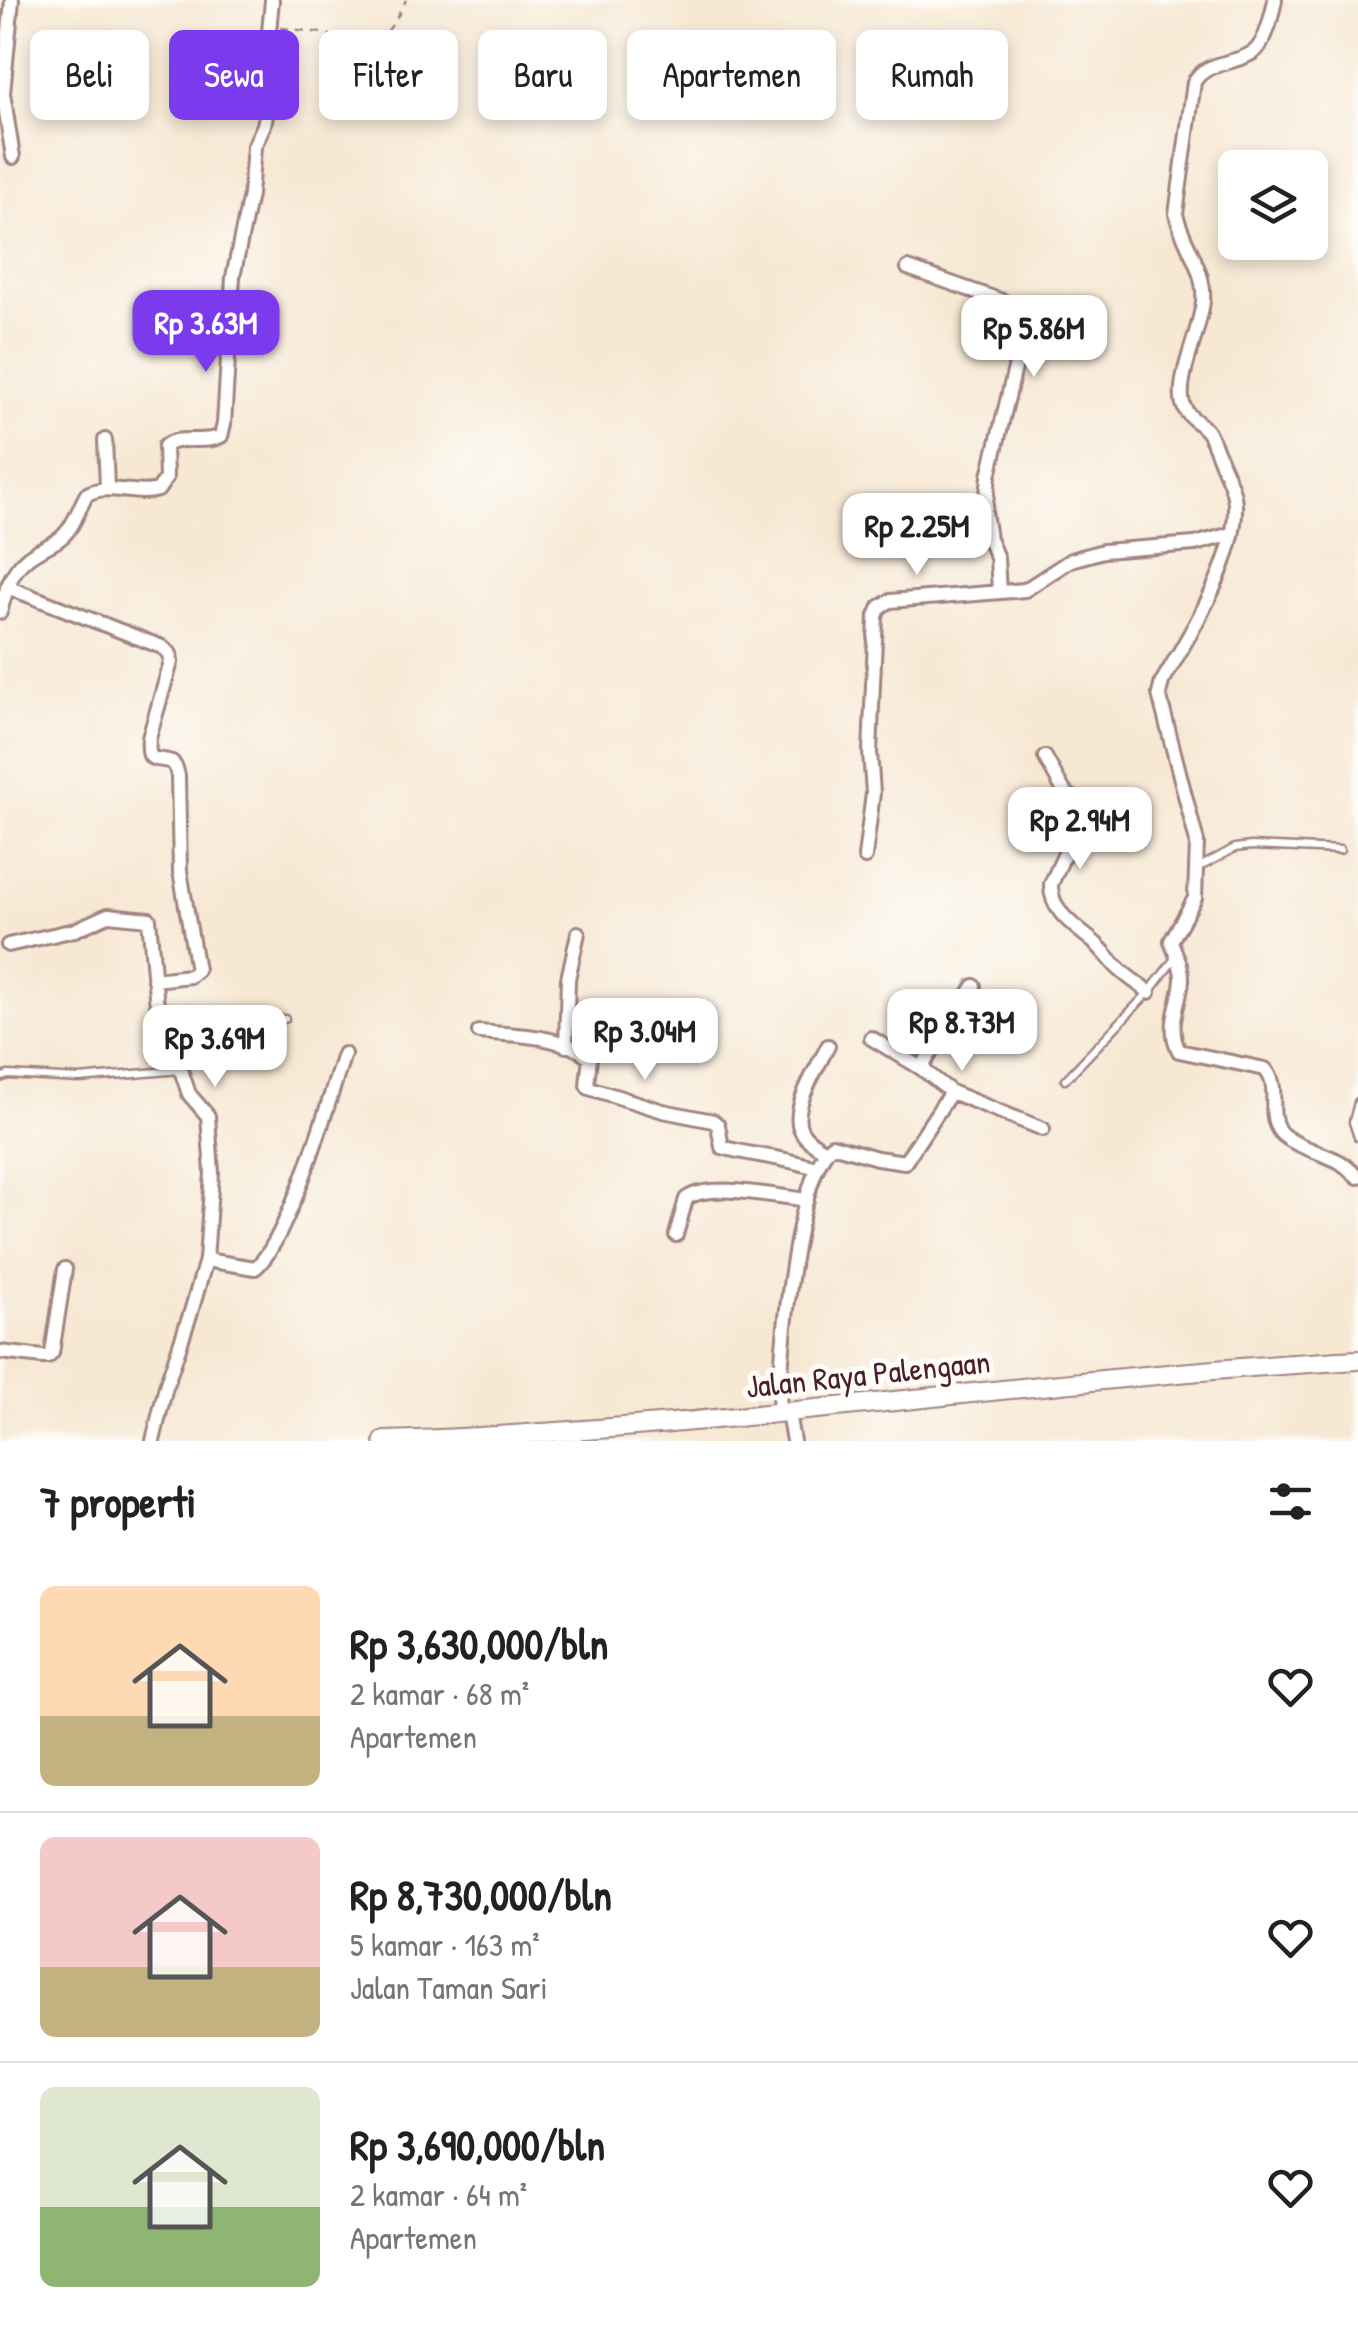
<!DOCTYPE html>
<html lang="id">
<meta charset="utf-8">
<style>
body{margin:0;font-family:"Patrick Hand",sans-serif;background:#f6f6f6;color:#222;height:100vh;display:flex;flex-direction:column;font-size:38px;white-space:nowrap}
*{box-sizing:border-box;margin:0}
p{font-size:32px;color:#767676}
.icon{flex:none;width:55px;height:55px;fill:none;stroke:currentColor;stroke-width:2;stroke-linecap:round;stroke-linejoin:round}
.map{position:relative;height:1441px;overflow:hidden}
.details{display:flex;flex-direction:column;background:#fff;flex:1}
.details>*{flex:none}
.guide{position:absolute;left:30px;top:30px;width:1300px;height:90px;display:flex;gap:20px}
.controls{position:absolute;left:1218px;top:150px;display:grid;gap:20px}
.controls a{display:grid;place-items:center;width:110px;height:110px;border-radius:15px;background:#fff;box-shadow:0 5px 15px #0003;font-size:50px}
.price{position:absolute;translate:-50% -85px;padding:0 22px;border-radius:20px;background:#fff;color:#222;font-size:32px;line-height:65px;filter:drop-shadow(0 2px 5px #0008)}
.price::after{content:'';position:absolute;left:50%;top:60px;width:30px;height:22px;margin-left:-15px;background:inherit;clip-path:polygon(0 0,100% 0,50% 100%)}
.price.on{background:#7c3aed;color:#fff}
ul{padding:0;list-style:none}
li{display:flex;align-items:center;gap:30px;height:250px;padding:0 40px}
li+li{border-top:2px solid #e0e0e0}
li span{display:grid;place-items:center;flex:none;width:280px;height:200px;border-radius:15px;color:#555}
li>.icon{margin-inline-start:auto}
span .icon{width:120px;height:120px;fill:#fffc;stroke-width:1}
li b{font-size:42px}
h2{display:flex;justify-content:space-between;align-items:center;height:120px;padding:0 40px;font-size:42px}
.tag{padding:0 35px;border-radius:15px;background:#fff;box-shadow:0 5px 15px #0003;font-size:35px;line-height:90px}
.tag.on{background:#7c3aed;color:#fff}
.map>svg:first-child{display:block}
</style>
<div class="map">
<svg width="1358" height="1441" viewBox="0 0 1358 1441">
<rect width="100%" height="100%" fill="#fdfcf7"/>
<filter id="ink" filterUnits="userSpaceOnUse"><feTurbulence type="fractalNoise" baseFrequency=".01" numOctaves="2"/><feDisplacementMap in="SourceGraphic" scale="20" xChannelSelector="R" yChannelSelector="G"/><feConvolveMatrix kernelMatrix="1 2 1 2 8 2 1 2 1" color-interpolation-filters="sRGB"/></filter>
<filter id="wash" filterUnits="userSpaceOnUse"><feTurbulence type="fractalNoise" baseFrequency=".0048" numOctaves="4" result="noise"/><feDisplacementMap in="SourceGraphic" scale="40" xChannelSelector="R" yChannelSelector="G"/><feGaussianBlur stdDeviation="2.25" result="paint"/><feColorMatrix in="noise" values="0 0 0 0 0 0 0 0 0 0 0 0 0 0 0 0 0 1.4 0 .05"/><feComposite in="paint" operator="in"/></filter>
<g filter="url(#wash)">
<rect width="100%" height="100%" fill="#f7e8d4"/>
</g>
<g filter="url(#ink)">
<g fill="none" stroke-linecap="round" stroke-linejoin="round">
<defs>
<path id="lane" d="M 1198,868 L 1235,848 L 1251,846 L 1340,850
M 159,1030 L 285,1019
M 0,1078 L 8,1075 L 79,1079 L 179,1070
M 1065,1080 L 1149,992 L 1176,957
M 1358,1102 L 1353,1122 L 1358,1137"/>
<path id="street" d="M 1275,0 C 1272,15 1266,45 1252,53 C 1233,65 1206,61 1194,82 L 1176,214 C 1183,244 1206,270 1203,301 C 1200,331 1179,372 1182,399 C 1184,418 1200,420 1209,434 C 1214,443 1218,453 1221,462 C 1227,476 1235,491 1235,506 C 1237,560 1189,636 1162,682 L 1159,694 L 1197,842 L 1195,898 L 1171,941 C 1175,954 1183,966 1182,980 C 1180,1005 1166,1026 1179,1051 L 1265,1069 C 1281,1087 1267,1109 1278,1129 C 1286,1144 1324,1153 1340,1162 C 1346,1166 1352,1172 1358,1177
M 3,93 L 12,0
M 0,94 L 3,93 L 13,157
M 908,268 L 1005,302 C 1021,311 1023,322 1022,339 L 989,476 L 985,512 L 989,539 L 997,558 L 999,591
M 105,440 L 107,488
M 7,587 L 162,647 L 170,654 L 171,662 L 149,738 C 147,765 153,756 172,762 L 176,768 L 178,776 L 180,871 L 197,970 L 190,976 L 154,980
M 0,612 C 7,586 12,566 36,552 C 45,547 56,543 63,536 C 75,525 79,507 87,494 C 110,482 134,497 158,490 L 166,478 L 165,446 C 180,434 204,445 221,436 L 224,424 L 233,277 L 250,195 L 254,147 L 264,125 L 269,102 L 268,42 L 272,0
M 1045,757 L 1065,793 L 1080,802 L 1083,808 L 1081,818 L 1051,884 C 1050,913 1077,927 1096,944 C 1104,951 1110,960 1118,968 C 1127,977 1139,984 1149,992
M 865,857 L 873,793 L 870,752 L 876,616 L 880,607 L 890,601 L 1025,590 L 1071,560 L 1103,551 L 1195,544 L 1231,534
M 8,945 L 75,930 L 108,915 L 149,919 L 160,1039 L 167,1055 L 182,1073 L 189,1094 L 208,1116 L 212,1173 L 206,1260 L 191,1312 L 166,1386 L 153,1441
M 479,1032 C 514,1035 561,1035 590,1057 L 587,1085 L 589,1088 L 663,1111 L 713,1121 L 718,1125 L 722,1147 C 752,1156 785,1157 815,1168
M 871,1038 L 921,1068 L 951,1092 L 1043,1129
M 566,1046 L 568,979 L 578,933
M 921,1068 L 974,986
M 825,1151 C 816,1145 806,1140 801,1130 C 790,1108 818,1067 828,1046
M 676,1235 L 686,1199 C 709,1181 778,1197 807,1200
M 206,1260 L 255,1268 C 288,1243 329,1100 344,1054
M 0,1352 L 43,1357 L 48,1357 L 52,1353 L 65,1269
M 779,1413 C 780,1360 795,1178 832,1145 L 877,1158 L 905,1162 L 951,1092
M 788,1413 L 793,1441"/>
<path id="secondary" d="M 384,1441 C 710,1431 1033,1378 1358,1360"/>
</defs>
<use href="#lane" stroke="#a08480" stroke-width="11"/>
<use href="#street" stroke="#a08480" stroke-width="18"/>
<use href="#secondary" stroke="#a08480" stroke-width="22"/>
<path stroke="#a08480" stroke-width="2.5" stroke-dasharray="8 8" stroke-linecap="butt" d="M 281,28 C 297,30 314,31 330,35 C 341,38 351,44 362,44 C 385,45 397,17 406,0"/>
<use href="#lane" stroke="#fff" stroke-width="6"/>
<use href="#street" stroke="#fff" stroke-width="12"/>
<use href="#secondary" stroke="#fff" stroke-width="18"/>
</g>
</g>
<g text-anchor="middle" stroke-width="10" stroke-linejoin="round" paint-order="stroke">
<g font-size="32" fill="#4a1f2b" stroke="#fdfcf7">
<text transform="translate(868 1374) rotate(-6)" y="11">Jalan Raya Palengaan</text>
</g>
</g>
</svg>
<div class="controls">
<a><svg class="icon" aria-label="layers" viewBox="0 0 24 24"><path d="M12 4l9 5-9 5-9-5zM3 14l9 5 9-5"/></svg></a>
</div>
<b class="price on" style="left:206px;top:375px">Rp 3.63M</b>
<b class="price" style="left:1034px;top:380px">Rp 5.86M</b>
<b class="price" style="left:917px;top:578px">Rp 2.25M</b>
<b class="price" style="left:1080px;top:872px">Rp 2.94M</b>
<b class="price" style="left:962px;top:1074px">Rp 8.73M</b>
<b class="price" style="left:645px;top:1083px">Rp 3.04M</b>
<b class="price" style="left:215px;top:1090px">Rp 3.69M</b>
<div class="guide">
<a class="tag">Beli</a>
<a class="tag on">Sewa</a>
<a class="tag">Filter</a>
<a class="tag">Baru</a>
<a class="tag">Apartemen</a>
<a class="tag">Rumah</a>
</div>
</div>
<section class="details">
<h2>7 properti<svg class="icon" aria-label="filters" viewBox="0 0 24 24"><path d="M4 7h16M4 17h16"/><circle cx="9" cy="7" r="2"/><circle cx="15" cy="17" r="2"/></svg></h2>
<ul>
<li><span style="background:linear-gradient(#ffd9b3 65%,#c2b280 0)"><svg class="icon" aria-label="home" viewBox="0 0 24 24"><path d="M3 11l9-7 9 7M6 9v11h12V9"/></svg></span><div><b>Rp 3,630,000/bln</b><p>2 kamar · 68 m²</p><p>Apartemen</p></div><svg class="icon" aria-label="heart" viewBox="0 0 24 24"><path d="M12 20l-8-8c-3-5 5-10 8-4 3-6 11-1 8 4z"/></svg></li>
<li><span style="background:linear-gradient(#f6c9c9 65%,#c2b280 0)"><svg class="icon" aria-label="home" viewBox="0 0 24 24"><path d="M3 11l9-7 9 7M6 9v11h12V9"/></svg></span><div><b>Rp 8,730,000/bln</b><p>5 kamar · 163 m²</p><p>Jalan Taman Sari</p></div><svg class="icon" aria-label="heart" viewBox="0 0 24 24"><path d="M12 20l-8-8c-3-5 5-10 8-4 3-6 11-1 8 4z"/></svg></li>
<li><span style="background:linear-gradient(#dfe7d0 60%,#8fb573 0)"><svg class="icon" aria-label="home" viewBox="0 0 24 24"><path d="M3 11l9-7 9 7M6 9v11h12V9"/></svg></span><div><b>Rp 3,690,000/bln</b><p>2 kamar · 64 m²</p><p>Apartemen</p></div><svg class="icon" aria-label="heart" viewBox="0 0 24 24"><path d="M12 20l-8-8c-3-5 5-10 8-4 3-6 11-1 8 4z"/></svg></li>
</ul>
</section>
